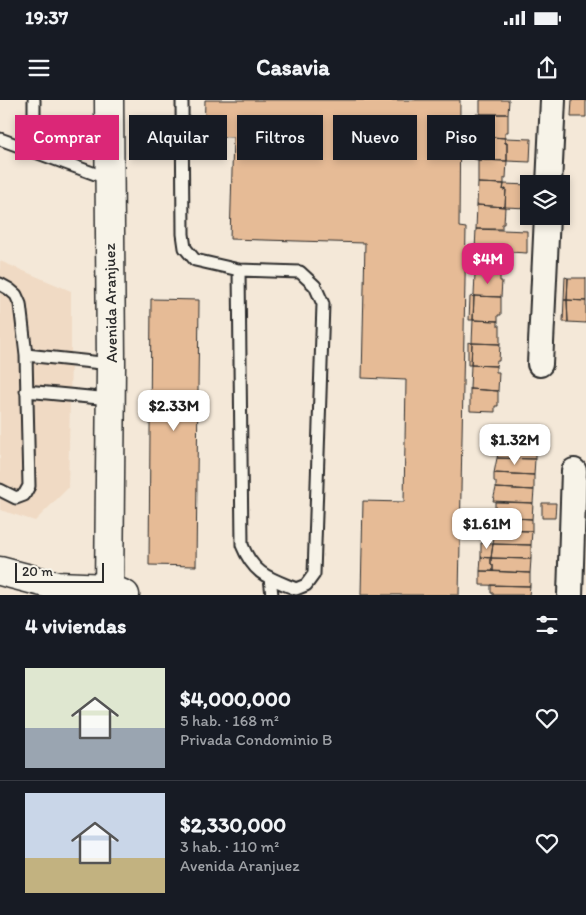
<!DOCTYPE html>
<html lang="es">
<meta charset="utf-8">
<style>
body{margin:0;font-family:Itim,sans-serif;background:#242831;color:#f1f3f6;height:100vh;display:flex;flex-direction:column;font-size:19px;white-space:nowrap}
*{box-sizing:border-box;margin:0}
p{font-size:16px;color:#9ea1a6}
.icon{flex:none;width:28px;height:28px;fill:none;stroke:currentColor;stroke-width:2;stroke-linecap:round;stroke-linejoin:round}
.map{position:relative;height:495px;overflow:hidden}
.sheet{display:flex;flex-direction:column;background:#171b24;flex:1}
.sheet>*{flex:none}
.top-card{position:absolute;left:15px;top:15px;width:556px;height:45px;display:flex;gap:10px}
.buttons{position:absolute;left:520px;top:75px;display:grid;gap:10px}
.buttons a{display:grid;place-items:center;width:50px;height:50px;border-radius:0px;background:#171b24;box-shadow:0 2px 8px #0003;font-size:25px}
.scale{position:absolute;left:15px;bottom:12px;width:89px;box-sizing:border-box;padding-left:5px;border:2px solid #2b2b2b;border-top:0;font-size:14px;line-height:18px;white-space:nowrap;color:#2b2b2b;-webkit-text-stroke:4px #f7f3e8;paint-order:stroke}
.price{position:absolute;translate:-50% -42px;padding:0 11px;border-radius:10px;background:#fff;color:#222;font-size:16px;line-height:32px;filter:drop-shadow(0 1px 2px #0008)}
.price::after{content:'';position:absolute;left:50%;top:30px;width:15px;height:11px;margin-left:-8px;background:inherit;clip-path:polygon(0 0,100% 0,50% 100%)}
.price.current{background:#db2777;color:#fff}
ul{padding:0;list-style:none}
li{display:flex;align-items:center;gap:15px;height:125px;padding:0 25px}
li+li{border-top:1px solid #363941}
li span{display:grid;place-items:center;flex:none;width:140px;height:100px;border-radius:0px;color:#555}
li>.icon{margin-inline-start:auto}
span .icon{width:60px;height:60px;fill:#fffc;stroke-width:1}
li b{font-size:21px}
h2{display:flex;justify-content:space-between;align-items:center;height:60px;padding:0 25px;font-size:21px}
.tag{padding:0 18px;border-radius:0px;background:#171b24;box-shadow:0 2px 8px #0003;font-size:18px;line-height:45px}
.tag.current{background:#db2777;color:#fff}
.status{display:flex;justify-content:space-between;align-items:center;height:35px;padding:0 25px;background:#171b24;direction:ltr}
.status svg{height:14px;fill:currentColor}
header{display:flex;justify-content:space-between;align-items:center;height:65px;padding:0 25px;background:#171b24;font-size:22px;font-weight:700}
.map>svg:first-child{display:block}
</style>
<div class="status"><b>19:37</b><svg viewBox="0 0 49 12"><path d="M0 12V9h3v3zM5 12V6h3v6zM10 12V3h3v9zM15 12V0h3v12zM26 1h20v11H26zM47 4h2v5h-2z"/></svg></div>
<header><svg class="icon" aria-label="menu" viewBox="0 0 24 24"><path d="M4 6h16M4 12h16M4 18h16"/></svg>Casavia<svg class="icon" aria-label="share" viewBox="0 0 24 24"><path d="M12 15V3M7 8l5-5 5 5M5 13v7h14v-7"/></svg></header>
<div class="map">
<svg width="586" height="495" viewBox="0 0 586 495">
<rect width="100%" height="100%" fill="#f4e8d8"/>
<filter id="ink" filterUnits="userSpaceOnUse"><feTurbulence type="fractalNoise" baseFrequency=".02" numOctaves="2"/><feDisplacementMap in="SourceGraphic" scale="10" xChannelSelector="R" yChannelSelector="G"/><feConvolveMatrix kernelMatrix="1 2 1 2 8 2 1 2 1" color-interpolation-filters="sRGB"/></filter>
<g filter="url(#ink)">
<path fill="#f0dac4" d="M 0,161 L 71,191 L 71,259 L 68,388 L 35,421 L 0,410 Z"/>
<path fill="#e6bb96" stroke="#2b2b2b" d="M 205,0 L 460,0 L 459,127 L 466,128 L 459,495 L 361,495 L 363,401 L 404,402 L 406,280 L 362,278 L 365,143 L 230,139 L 233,37 L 204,36 Z
M 480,0 L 509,0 L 508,14 L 480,14 Z
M 572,0 L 586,0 L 586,17 L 571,17 Z
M 476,14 L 480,14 L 479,36 L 475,37 Z
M 480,14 L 508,14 L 508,32 L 505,32 L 505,38 L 479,36 Z
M 479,36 L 478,60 L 474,59 L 475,37 Z
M 479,36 L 505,38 L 505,43 L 507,43 L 507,61 L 478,60 Z
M 505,38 L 531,39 L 530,62 L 507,61 L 507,43 L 505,43 Z
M 478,60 L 507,61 L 506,78 L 504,78 L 504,84 L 478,83 Z
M 478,83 L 504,84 L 503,90 L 506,89 L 505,107 L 477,105 Z
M 504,84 L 529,85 L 528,108 L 505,107 L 506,89 L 503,90 Z
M 477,105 L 505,107 L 504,124 L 502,124 L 502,129 L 476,129 Z
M 476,129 L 527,131 L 527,153 L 475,150 Z
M 475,150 L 502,152 L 502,168 L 500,169 L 500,174 L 475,174 Z
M 475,174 L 500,174 L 500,181 L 502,181 L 501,197 L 474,196 Z
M 565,177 L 568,178 L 567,200 L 564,200 Z
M 568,178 L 586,178 L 586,201 L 567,200 Z
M 474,196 L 473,220 L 469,220 L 470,197 Z
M 474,196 L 501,197 L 501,215 L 498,215 L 498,221 L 473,220 Z
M 151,199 L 199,200 L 196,466 L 149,465 Z
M 564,200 L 567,200 L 568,222 L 563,222 Z
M 567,200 L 586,201 L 586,223 L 568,222 Z
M 473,220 L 498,221 L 498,226 L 500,226 L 500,244 L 472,243 Z
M 468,242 L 472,243 L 471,265 L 468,265 Z
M 472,243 L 500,244 L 499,261 L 497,261 L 496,266 L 471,265 Z
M 471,265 L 496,266 L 496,272 L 499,272 L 498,291 L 470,289 Z
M 470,289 L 498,291 L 498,306 L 495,306 L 495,312 L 470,311 Z
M 498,333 L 536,334 L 535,347 L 495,346 L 495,339 L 498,339 Z
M 495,346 L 535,347 L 535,359 L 497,358 L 498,354 L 495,354 Z
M 497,358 L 535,359 L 534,375 L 494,373 Z
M 494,373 L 534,375 L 534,390 L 496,388 L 496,382 L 494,381 Z
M 496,388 L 534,390 L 533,403 L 493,401 Z
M 495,402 L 533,403 L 532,419 L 495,417 Z
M 542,403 L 556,403 L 555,418 L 542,418 Z
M 482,416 L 495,417 L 494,423 L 492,423 L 491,430 L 482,429 Z
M 495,417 L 532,419 L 532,431 L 491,430 L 492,423 L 494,423 Z
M 491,430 L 532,431 L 531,445 L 493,444 L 494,437 L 491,437 Z
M 481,443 L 493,444 L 491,458 L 481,457 Z
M 493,444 L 531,445 L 531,459 L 491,458 Z
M 481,457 L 491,458 L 491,464 L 493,465 L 493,471 L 480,471 Z
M 491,458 L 531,459 L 530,473 L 493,471 L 493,465 L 491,464 Z
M 480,471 L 530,473 L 530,486 L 480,485 Z
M 491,485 L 530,486 L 529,495 L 493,495 L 493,493 L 491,493 Z"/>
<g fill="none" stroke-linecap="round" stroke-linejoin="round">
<defs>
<path id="service" d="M 34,0 L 34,51
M 182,0 L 183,134 L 185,148 L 195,160 L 239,170 L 300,172 L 315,186 L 323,204 L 314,474 L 306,485 L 296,489 C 269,478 254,475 242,445 L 239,170
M 0,39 L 109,79
M 0,184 L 9,189 L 16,195 L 20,204 L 26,255 L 29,386 L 24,395 L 16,398 L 0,390
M 26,255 L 111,264
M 26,291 L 110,299
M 270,478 L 272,495"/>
<path id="minor" d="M 549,84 L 553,0
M 540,264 L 547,116
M 570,495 L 574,371"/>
<path id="tertiary" d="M 109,495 L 111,264 L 109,0"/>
<path id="secondary" d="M 0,471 L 57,486 L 109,488 L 125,495"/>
</defs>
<use href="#service" stroke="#2b2b2b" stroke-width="15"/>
<use href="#minor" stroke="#2b2b2b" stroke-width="28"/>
<use href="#tertiary" stroke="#2b2b2b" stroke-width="31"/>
<use href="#secondary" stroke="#2b2b2b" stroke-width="31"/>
<use href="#service" stroke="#f7f3e8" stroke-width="11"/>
<use href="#minor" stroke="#f7f3e8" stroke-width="24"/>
<use href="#tertiary" stroke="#f7f3e8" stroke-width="28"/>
<use href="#secondary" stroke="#f7f3e8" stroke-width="28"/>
</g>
</g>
<g text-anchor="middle" stroke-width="4.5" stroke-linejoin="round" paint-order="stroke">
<g font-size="16" fill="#2b2b2b" stroke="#f7f3e8">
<text transform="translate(110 203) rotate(-91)" y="6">Avenida Aranjuez</text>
</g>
</g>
</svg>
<div class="buttons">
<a><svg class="icon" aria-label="layers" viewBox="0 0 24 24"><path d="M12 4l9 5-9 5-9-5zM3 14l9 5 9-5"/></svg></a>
</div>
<div class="scale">20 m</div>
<b class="price current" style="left:488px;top:185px">$4M</b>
<b class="price" style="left:174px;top:332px">$2.33M</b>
<b class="price" style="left:515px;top:366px">$1.32M</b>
<b class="price" style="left:487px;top:450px">$1.61M</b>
<div class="top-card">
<a class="tag current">Comprar</a>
<a class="tag">Alquilar</a>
<a class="tag">Filtros</a>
<a class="tag">Nuevo</a>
<a class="tag">Piso</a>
</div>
</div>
<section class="sheet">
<h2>4 viviendas<svg class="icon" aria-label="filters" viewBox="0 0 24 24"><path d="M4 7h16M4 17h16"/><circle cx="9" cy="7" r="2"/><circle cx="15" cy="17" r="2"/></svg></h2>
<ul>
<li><span style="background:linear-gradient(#dfe7d0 60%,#9aa5b1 0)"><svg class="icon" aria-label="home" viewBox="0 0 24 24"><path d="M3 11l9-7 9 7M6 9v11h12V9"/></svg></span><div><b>$4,000,000</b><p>5 hab. · 168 m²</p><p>Privada Condominio B</p></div><svg class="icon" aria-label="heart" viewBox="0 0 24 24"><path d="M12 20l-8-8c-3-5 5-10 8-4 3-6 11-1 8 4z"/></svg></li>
<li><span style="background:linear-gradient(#c9d6e8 65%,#c2b280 0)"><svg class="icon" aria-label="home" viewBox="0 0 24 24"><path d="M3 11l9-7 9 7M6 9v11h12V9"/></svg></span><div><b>$2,330,000</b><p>3 hab. · 110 m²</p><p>Avenida Aranjuez</p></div><svg class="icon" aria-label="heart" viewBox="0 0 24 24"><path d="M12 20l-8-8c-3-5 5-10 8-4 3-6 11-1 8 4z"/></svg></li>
</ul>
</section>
